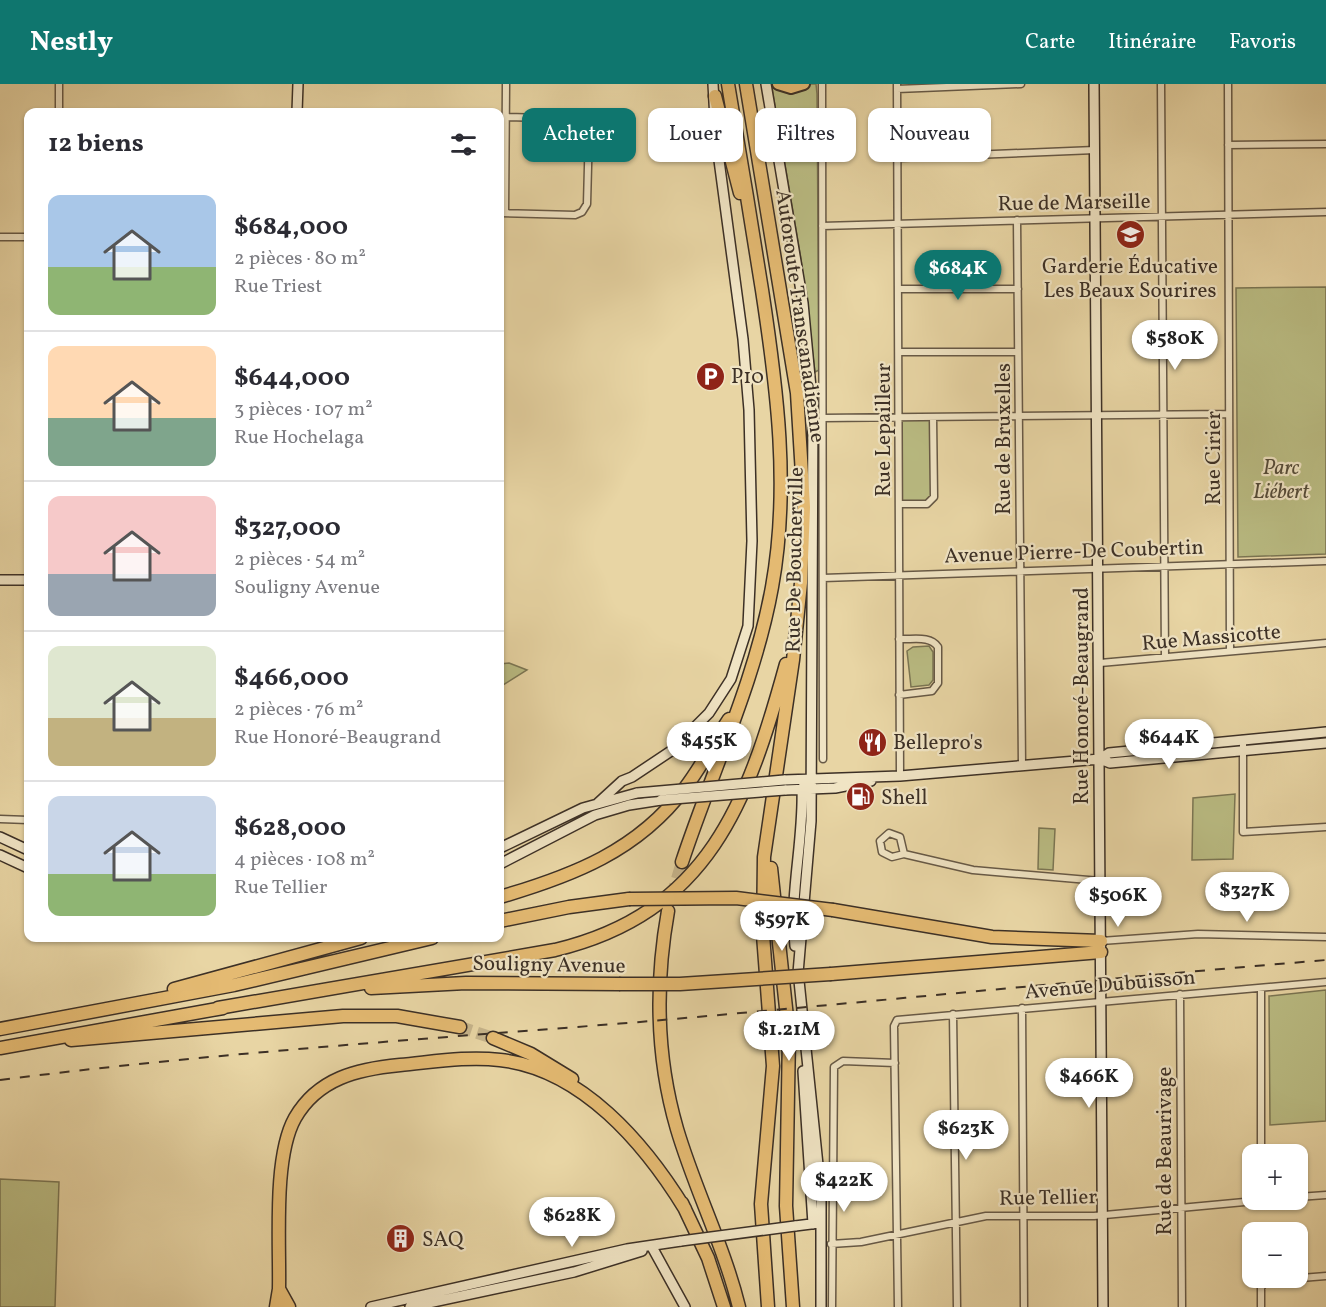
<!DOCTYPE html>
<html lang="fr">
<meta charset="utf-8">
<style>
body{margin:0;font-family:Vollkorn,serif;background:#f7f7f7;color:#2b2b33;height:100vh;display:flex;flex-direction:column;font-size:22px;white-space:nowrap}
*{box-sizing:border-box;margin:0}
p{font-size:20px;color:#7c7c81}
.icon{flex:none;width:33px;height:33px;fill:none;stroke:currentColor;stroke-width:2;stroke-linecap:round;stroke-linejoin:round}
.map{position:relative;flex:1;overflow:hidden}
.drawer{position:absolute;left:24px;top:24px;width:480px;height:834px;display:flex;flex-direction:column;background:#fff;border-radius:12px;box-shadow:0 2px 4px #0004}
.drawer>*{flex:none}
.top-card{position:absolute;left:522px;top:24px;width:570px;height:54px;display:flex;gap:12px}
.controls{position:absolute;left:1242px;top:1060px;display:grid;gap:12px}
.controls a{display:grid;place-items:center;width:66px;height:66px;border-radius:12px;background:#fff;box-shadow:0 2px 4px #0004;font-size:30px}
.price{position:absolute;translate:-50% -51px;padding:0 14px;border-radius:21px;background:#fff;color:#222;font-size:20px;line-height:39px;filter:drop-shadow(0 2px 3px #0008)}
.price::after{content:'';position:absolute;left:50%;top:36px;width:18px;height:14px;margin-left:-9px;background:inherit;clip-path:polygon(0 0,100% 0,50% 100%)}
.price.selected{background:#0f766e;color:#fff}
ul{padding:0;list-style:none}
li{display:flex;align-items:center;gap:18px;height:150px;padding:0 24px}
li+li{border-top:2px solid #e1e1e2}
li span{display:grid;place-items:center;flex:none;width:168px;height:120px;border-radius:12px;color:#555}
li>.icon{margin-inline-start:auto}
span .icon{width:72px;height:72px;fill:#fffc;stroke-width:1}
li b{font-size:26px}
h2{display:flex;justify-content:space-between;align-items:center;height:72px;padding:0 24px;font-size:26px}
.chip{padding:0 21px;border-radius:12px;background:#fff;box-shadow:0 2px 4px #0004;font-size:21px;line-height:54px}
.chip.selected{background:#0f766e;color:#fff}
header{display:flex;align-items:center;gap:36px;box-sizing:border-box;height:84px;padding:0 30px;background:#0f766e;color:#fff}
header strong{font-size:28px}
nav{display:flex;gap:33px;margin-inline-start:auto;font-size:21px}
.map>svg:first-child{display:block}
</style>
<header>
<strong>Nestly</strong>
<nav><a>Carte</a><a>Itinéraire</a><a>Favoris</a></nav>
</header>
<div class="map">
<svg width="1326" height="1223" viewBox="0 0 1326 1223">
<rect width="100%" height="100%" fill="#e8d5a4"/>
<filter id="stains"><feTurbulence type="fractalNoise" baseFrequency=".00333" numOctaves="4"/><feColorMatrix values="0 0 0 0 .2 0 0 0 0 .09 0 0 0 0 .02 0 0 0 .5 -.17"/></filter>
<radialGradient id="worn" r=".72"><stop offset=".6" stop-color="#630" stop-opacity="0"/><stop offset="1" stop-color="#630" stop-opacity=".3"/></radialGradient>
<path fill="#babc83" stroke="#7b7654" stroke-width="1.5" d="M 810,0 L 816,0 L 817,10 L 819,286 L 815,288 L 801,175 L 772,4 L 796,8 Z
M 1326,203 L 1326,470 L 1238,473 L 1236,204 Z
M 933,333 L 932,418 L 900,420 L 900,334 Z
M 929,562 L 933,568 L 933,596 L 929,601 L 911,603 L 907,567 L 913,563 Z
M 509,579 L 527,586 L 500,603 L 500,580 Z
M 1235,710 L 1233,775 L 1192,776 L 1193,714 Z
M 1039,744 L 1055,745 L 1053,786 L 1038,785 Z
M 1326,906 L 1326,1037 L 1270,1041 L 1269,912 Z
M 0,1095 L 59,1098 L 55,1223 L 0,1223 Z"/>
<g fill="none" stroke-linecap="round" stroke-linejoin="round">
<path stroke="#c6b48b" stroke-width="12" stroke-dasharray="12 6" stroke-linecap="butt" d="M 672,812 L 682,778
M 460,943 L 493,954"/>
<defs>
<path id="street" d="M 822,0 L 823,675
M 897,0 L 900,692
M 1161,0 L 1165,573
M 1228,0 L 1230,567
M 897,5 L 1021,0
M 59,28 L 59,0
M 1228,61 L 1326,60
M 898,74 L 1095,66
M 500,129 L 575,131 L 582,128 L 587,120 L 589,45 L 585,37 L 578,35 L 508,33
M 505,129 L 506,0
M 1017,136 L 1022,682
M 822,142 L 1326,128
M 0,153 L 28,153
M 899,205 L 1018,205
M 899,268 L 1018,268
M 823,334 L 1229,330
M 900,420 L 927,420 L 934,413 L 933,333
M 823,494 L 1326,477
M 1100,579 L 1326,559
M 899,611 L 932,607 L 938,599 L 938,563 C 930,551 912,556 899,555
M 1243,655 L 1243,748 L 1326,743
M 0,735 L 28,736
M 889,749 L 900,753 L 904,770 L 892,773 L 882,768 L 880,757 Z
M 904,770 L 973,786 L 1100,797
M 1101,857 L 1198,850 L 1326,853
M 1180,910 L 1182,1223
M 1022,924 L 1024,1223
M 953,930 L 957,1223
M 1261,1071 L 1261,904
M 1298,1113 L 1326,1111
M 831,1160 L 861,1158 L 986,1132 L 1094,1132 L 1266,1116
M 832,1223 L 834,983 L 843,977 L 895,979
M 898,1223 L 894,942 L 897,936 L 1326,898
M 1261,1223 L 1261,1204 L 1265,1197 L 1326,1192"/>
<path id="secondary" d="M 766,0 L 803,219 L 813,325 L 811,737 L 798,889
M 1094,0 L 1103,1223
M 297,28 L 298,0
M 0,496 L 28,496
M 1100,675 L 1110,679 L 1326,659
M 784,696 L 900,692 L 1100,675 L 1109,669 L 1326,648
M 785,706 L 835,704 L 871,697
M 598,719 L 622,697 L 632,693 L 671,667 L 709,629 L 731,595 L 748,542 L 752,457 L 749,326 L 743,255 L 716,54 L 713,0
M 0,753 L 28,766
M 500,764 L 583,724 L 637,709
M 0,771 L 28,784
M 500,780 L 595,731 L 629,721 L 661,716
M 795,862 C 789,809 804,757 802,704 L 812,695
M 798,887 L 821,1110 L 821,1223
M 803,987 L 813,1140
M 795,1142 L 819,1139
M 652,1163 L 685,1223
M 371,1223 L 627,1165 L 681,1157
M 410,1223 L 574,1188 L 642,1167"/>
<path id="primary" d="M 778,0 L 791,4 L 804,0"/>
<path id="highway" d="M 746,0 L 797,309 L 804,423 L 801,499 L 793,576 L 764,773 L 763,851 L 773,982 L 761,1120 L 768,1223
M 715,12 L 740,109
M 682,778 C 712,687 755,598 772,503 C 790,404 777,304 762,206 C 751,137 740,69 728,0
M 771,784 L 789,952 L 786,1122 L 793,1223
M 500,813 C 572,792 638,767 685,704 C 701,683 714,658 729,635
M 833,826 L 992,853 L 1101,857
M 668,827 C 655,900 656,973 677,1045 C 695,1106 724,1162 739,1223
M 500,837 L 569,823 L 629,815
M 831,890 L 1101,868
M 371,904 L 466,899 L 619,900
M 174,905 L 361,854
M 218,924 L 555,866 C 709,829 748,718 786,580
M 0,945 L 234,901 L 432,854
M 493,954 L 531,970 L 572,995
M 71,956 L 343,932 L 397,932 L 460,943
M 0,964 L 223,924
M 682,1119 L 708,1174 L 724,1223
M 279,1205 L 289,1223
M 276,1223 L 279,1205 C 280,1159 273,1073 295,1034 C 318,994 358,985 400,981 C 433,978 467,972 500,976 C 582,985 645,1060 685,1125"/>
</defs>
<use href="#street" stroke="#675946" stroke-width="9"/>
<use href="#secondary" stroke="#3c3026" stroke-width="12"/>
<use href="#primary" stroke="#3c3026" stroke-width="14"/>
<use href="#highway" stroke="#3c3026" stroke-width="15"/>
<use href="#street" stroke="#f0e4c4" stroke-width="6"/>
<use href="#secondary" stroke="#f0e4c4" stroke-width="9"/>
<use href="#primary" stroke="#e4ba72" stroke-width="10"/>
<use href="#highway" stroke="#e4ba72" stroke-width="12"/>
<path stroke="#3c3026" stroke-width="2" stroke-dasharray="10 10" stroke-linecap="butt" d="M 0,996 C 212,969 426,955 640,938 C 869,918 1097,895 1326,876"/>
<defs>
<path id="secondary-bridge" d="M 637,709 L 784,696
M 661,716 L 785,706
M 681,1157 L 795,1142"/>
<path id="highway-bridge" d="M 629,815 L 736,814 L 833,826
M 619,900 L 680,900 L 831,890"/>
</defs>
<use href="#secondary-bridge" stroke="#3c3026" stroke-width="12" stroke-linecap="butt"/>
<use href="#highway-bridge" stroke="#3c3026" stroke-width="15" stroke-linecap="butt"/>
<use href="#secondary-bridge" stroke="#f0e4c4" stroke-width="9"/>
<use href="#highway-bridge" stroke="#e4ba72" stroke-width="12"/>
</g>
<defs>
<symbol id="school-disc" viewBox="-11 -11 22 22"><circle r="9.5" fill="#8f2418" stroke="#f0e4c4"/><path d="M0-5L7-2L0 1L-7-2ZM-4 1L0 2.5L4 1V4Q0 6-4 4Z" fill="#fff"/></symbol>
<symbol id="parking-disc" viewBox="-11 -11 22 22"><circle r="9.5" fill="#8f2418" stroke="#f0e4c4"/><path d="M-3.5-5.5H1a3.5 3.5 0 0 1 0 7H-1V5.5H-3.5ZM-1-3.4V-.6H.8a1.4 1.4 0 0 0 0-2.8Z" fill="#fff"/></symbol>
<symbol id="restaurant-disc" viewBox="-11 -11 22 22"><circle r="9.5" fill="#8f2418" stroke="#f0e4c4"/><path d="M-5-6h1v4h1v-4h1v4h1v-4h1v5L-1.5 .5V6h-2V.5L-5-1ZM5-6V6H3V1.5H1.5Q1.5-4 5-6Z" fill="#fff"/></symbol>
<symbol id="fuel-disc" viewBox="-11 -11 22 22"><circle r="9.5" fill="#8f2418" stroke="#f0e4c4"/><path d="M-5.5-6h7V0h2V4h1.3V-2.5L3-4.5l.8-.8L6-3V5H2.5V1h-1V6h-7ZM-4.2-4.7v3.2H.2V-4.7Z" fill="#fff"/></symbol>
<symbol id="building-disc" viewBox="-11 -11 22 22"><circle r="9.5" fill="#8f2418" stroke="#f0e4c4"/><path d="M-4-6H4V6H1V3H-1V6H-4ZM-2.5-4.3h1.7v1.8h-1.7ZM.8-4.3h1.7v1.8H.8ZM-2.5-1h1.7V.8h-1.7ZM.8-1h1.7V.8H.8Z" fill="#fff"/></symbol>
</defs>
<g fill-rule="evenodd">
<use href="#school-disc" x="1114" y="134" width="33" height="33"/>
<use href="#parking-disc" x="694" y="276" width="33" height="33"/>
<use href="#restaurant-disc" x="856" y="642" width="33" height="33"/>
<use href="#fuel-disc" x="844" y="696" width="33" height="33"/>
<use href="#building-disc" x="384" y="1138" width="33" height="33"/>
</g>
<g text-anchor="middle" stroke-width="4.5" stroke-linejoin="round" paint-order="stroke">
<g font-size="21" fill="#3c3026" stroke="#f0e4c4">
<text transform="translate(1074 118) rotate(-1)" y="7">Rue de Marseille</text>
<text transform="translate(801 232) rotate(82)" y="7">Autoroute Transcanadienne</text>
<text transform="translate(883 346) rotate(-90)" y="7">Rue Lepailleur</text>
<text transform="translate(1003 355) rotate(-90)" y="7">Rue de Bruxelles</text>
<text transform="translate(1213 374) rotate(-90)" y="7">Rue Cirier</text>
<text transform="translate(1074 467) rotate(-2)" y="7">Avenue Pierre-De Coubertin</text>
<text transform="translate(794 476) rotate(-89)" y="7">Rue De Boucherville</text>
<text transform="translate(1211 553) rotate(-5)" y="7">Rue Massicotte</text>
<text transform="translate(1081 612) rotate(-90)" y="7">Rue Honoré-Beaugrand</text>
<text transform="translate(549 880) rotate(1)" y="7">Souligny Avenue</text>
<text transform="translate(1110 900) rotate(-5)" y="7">Avenue Dubuisson</text>
<text transform="translate(1164 1067) rotate(-90)" y="7">Rue de Beaurivage</text>
<text transform="translate(1048 1113) rotate(-1)" y="7">Rue Tellier</text>
</g>
<g font-size="21" fill="#3c3026" stroke="#f0e4c4" text-anchor="start">
<text x="1130" y="189" text-anchor="middle">Garderie Éducative<tspan x="1130" dy="24">Les Beaux Sourires</tspan></text>
<text x="731" y="299">P10</text>
<text x="893" y="665">Bellepro's</text>
<text x="881" y="720">Shell</text>
<text x="422" y="1162">SAQ</text>
</g>
<g font-size="21" font-style="italic" fill="#554c39" stroke="#f0e4c4">
<text x="1281" y="390">Parc<tspan x="1281" dy="24">Liébert</tspan></text>
</g>
</g>
<rect width="100%" height="100%" filter="url(#stains)"/>
<rect width="100%" height="100%" fill="url(#worn)"/>
</svg>
<div class="controls">
<a>+</a>
<a>−</a>
</div>
<b class="price selected" style="left:958px;top:217px">$684K</b>
<b class="price" style="left:1175px;top:287px">$580K</b>
<b class="price" style="left:1169px;top:686px">$644K</b>
<b class="price" style="left:709px;top:689px">$455K</b>
<b class="price" style="left:1247px;top:839px">$327K</b>
<b class="price" style="left:1118px;top:844px">$506K</b>
<b class="price" style="left:782px;top:868px">$597K</b>
<b class="price" style="left:789px;top:978px">$1.21M</b>
<b class="price" style="left:1089px;top:1025px">$466K</b>
<b class="price" style="left:966px;top:1077px">$623K</b>
<b class="price" style="left:844px;top:1129px">$422K</b>
<b class="price" style="left:572px;top:1164px">$628K</b>
<div class="top-card">
<a class="chip selected">Acheter</a>
<a class="chip">Louer</a>
<a class="chip">Filtres</a>
<a class="chip">Nouveau</a>
</div>
<section class="drawer">
<h2>12 biens<svg class="icon" aria-label="filters" viewBox="0 0 24 24"><path d="M4 7h16M4 17h16"/><circle cx="9" cy="7" r="2"/><circle cx="15" cy="17" r="2"/></svg></h2>
<ul>
<li><span style="background:linear-gradient(#a9c7e8 60%,#8fb573 0)"><svg class="icon" aria-label="home" viewBox="0 0 24 24"><path d="M3 11l9-7 9 7M6 9v11h12V9"/></svg></span><div><b>$684,000</b><p>2 pièces · 80 m²</p><p>Rue Triest</p></div></li>
<li><span style="background:linear-gradient(#ffd9b3 60%,#7fa58c 0)"><svg class="icon" aria-label="home" viewBox="0 0 24 24"><path d="M3 11l9-7 9 7M6 9v11h12V9"/></svg></span><div><b>$644,000</b><p>3 pièces · 107 m²</p><p>Rue Hochelaga</p></div></li>
<li><span style="background:linear-gradient(#f6c9c9 65%,#9aa5b1 0)"><svg class="icon" aria-label="home" viewBox="0 0 24 24"><path d="M3 11l9-7 9 7M6 9v11h12V9"/></svg></span><div><b>$327,000</b><p>2 pièces · 54 m²</p><p>Souligny Avenue</p></div></li>
<li><span style="background:linear-gradient(#dfe7d0 60%,#c2b280 0)"><svg class="icon" aria-label="home" viewBox="0 0 24 24"><path d="M3 11l9-7 9 7M6 9v11h12V9"/></svg></span><div><b>$466,000</b><p>2 pièces · 76 m²</p><p>Rue Honoré-Beaugrand</p></div></li>
<li><span style="background:linear-gradient(#c9d6e8 65%,#8fb573 0)"><svg class="icon" aria-label="home" viewBox="0 0 24 24"><path d="M3 11l9-7 9 7M6 9v11h12V9"/></svg></span><div><b>$628,000</b><p>4 pièces · 108 m²</p><p>Rue Tellier</p></div></li>
</ul>
</section>
</div>
